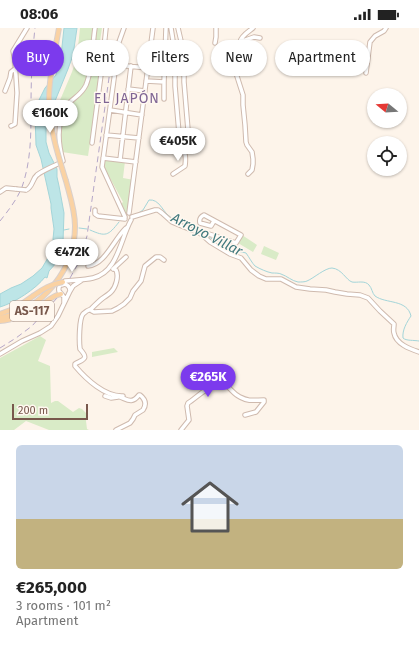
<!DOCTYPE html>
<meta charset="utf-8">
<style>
body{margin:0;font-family:"Fira Sans",sans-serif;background:#f2f2f2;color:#222;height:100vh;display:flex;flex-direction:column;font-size:15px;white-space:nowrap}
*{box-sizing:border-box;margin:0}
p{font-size:13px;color:#767676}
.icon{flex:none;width:22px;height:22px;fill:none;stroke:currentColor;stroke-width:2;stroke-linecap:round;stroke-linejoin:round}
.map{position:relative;height:402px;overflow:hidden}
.details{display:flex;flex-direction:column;background:#fff;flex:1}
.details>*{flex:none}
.guide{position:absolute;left:12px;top:12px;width:395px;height:36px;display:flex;gap:8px}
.needle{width:26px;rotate:288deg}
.fabs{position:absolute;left:367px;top:60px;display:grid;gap:8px}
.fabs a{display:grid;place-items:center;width:40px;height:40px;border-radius:50%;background:#fff;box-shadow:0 1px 3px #0004;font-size:20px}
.scale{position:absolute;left:12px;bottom:10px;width:76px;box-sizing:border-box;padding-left:4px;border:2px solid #78584c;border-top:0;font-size:11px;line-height:14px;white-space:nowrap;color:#78584c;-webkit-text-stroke:3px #fff8f0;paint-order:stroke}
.price{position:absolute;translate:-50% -34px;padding:0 9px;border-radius:14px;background:#fff;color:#222;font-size:13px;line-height:26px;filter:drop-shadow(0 1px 2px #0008)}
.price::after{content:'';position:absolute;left:50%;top:24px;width:12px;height:9px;margin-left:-6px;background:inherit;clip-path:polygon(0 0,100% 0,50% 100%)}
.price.on{background:#7c3aed;color:#fff}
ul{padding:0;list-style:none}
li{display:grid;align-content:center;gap:8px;height:212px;padding:0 16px}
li+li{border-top:1px solid #e0e0e0}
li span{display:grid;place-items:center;height:124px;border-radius:6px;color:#555}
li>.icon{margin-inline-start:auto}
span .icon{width:72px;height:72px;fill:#fffc;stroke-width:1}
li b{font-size:17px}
.tag{padding:0 14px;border-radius:18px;background:#fff;box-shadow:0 1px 3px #0004;font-size:14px;line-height:36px}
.tag.on{background:#7c3aed;color:#fff}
.status{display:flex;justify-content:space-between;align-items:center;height:28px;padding:0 20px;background:#fff;direction:ltr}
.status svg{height:11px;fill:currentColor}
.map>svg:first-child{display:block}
</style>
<div class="status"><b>08:06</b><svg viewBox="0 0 49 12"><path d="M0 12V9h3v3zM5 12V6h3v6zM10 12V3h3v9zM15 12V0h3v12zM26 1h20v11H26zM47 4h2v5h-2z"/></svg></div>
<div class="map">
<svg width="419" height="402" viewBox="0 0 419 402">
<rect width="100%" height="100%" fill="#fdf4ea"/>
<path fill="#d9ebc7" d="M 80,0 L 102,0 L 100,13 L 105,14 L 88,128 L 62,124 C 63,117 60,111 61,104 C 61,96 67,90 68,82 L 62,80 L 55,98 L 58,77 L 72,44 L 77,29 Z
M 103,130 L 125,133 L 123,150 L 134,152 L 128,185 L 126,186 L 123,184 L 124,183 L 121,176 L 123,174 L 104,139 L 102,139 Z
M 242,207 L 257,217 L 253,224 L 238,215 Z
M 264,218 L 279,225 L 276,232 L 261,226 Z
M 40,308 L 46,312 L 38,333 L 50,338 L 51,375 L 53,381 L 51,375 L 55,373 L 58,373 L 73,384 L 79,380 L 82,381 L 87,386 L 86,393 L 87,401 L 89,402 L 49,402 L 26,393 L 14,402 L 0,402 L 0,330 Z
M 114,320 L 118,324 L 92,329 L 92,324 Z"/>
<path fill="#bde5e7" stroke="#a4d5d9" d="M 64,0 L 77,0 L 73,27 L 68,41 L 53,78 L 48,92 L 46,99 L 46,114 L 49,125 L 57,141 L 57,149 L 59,158 L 64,185 L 63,214 L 57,234 L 49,243 L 47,250 L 45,249 C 36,261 14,275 0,279 L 0,266 L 11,260 L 21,256 L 33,248 L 42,240 L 52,223 L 54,218 L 53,211 L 54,201 L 51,180 L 51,176 L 41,131 L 36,117 L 35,86 L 36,78 L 45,60 L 56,47 L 61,28 Z"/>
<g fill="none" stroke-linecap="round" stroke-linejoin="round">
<path stroke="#a4d5d9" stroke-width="1" d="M 137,186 L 143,182 L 149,172 C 159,171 162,182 168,187 C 176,195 192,199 202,204
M 79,200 L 87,201
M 64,202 L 69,201
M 90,202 C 106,209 108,208 119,194
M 204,206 L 214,212 L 223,215 L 232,219 L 238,223 L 246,225 C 249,229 252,235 255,238 C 260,241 267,244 272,245 C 275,245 279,245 281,246 C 287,248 292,253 298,254 C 301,254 305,254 307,253 C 314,250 325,240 332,240 C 342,241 346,252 352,254 C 357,255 365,252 369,257 C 372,260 372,265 375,268 C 386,276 407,271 411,288 C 407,294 402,302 403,310 C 406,313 414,312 419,313"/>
<defs>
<path id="minor" d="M 124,0 L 119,14 L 102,139 L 125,189
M 178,0 L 181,13 L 184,43 L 184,54 L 188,102
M 240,14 L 254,9 L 260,10
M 215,15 L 216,9 L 216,0
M 150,22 L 166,24
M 166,24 L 169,25 L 171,36 L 175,45 L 175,58 L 180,117 C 186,124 186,130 185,138 L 173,146
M 170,33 L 173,30 L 172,23 L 174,19 L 171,0
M 116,37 L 148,40
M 366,45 L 370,14 L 375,8 L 384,3 L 386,0
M 146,53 L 164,54 L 166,0
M 128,61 L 145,63
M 5,63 L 10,50 L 11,44 L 16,40
M 164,71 L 164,54
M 110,82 L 142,87
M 11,98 L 15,96 L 17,65 L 15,33 L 13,23 L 27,0
M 106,107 L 139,110
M 92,115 L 102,39 L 106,0
M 103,130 L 136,134
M 120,132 L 131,38
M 248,146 L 252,142 L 253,136 L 253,131 L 252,124 L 247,117 L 246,114 L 245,97 L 243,77 L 243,67 L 235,42 C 236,37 240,33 241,27 C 242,23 240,19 240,14 C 241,8 248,4 253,0
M 26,162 C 33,159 32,151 37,147 C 45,141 55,138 63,133 C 59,119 57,106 61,91 C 63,86 65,79 69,75 C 75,69 82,66 86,57 C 93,40 92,19 95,0
M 0,164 L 6,160 L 16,161
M 95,182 L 95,186 L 98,188 L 125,191
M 129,185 L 153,0
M 132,189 L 155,182 L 158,182 L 162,185 L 172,194 L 201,206 L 210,214 L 230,226 L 241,230 L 251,242 L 259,248 L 266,251 L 281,251 L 296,259 L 310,261 L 326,262 L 335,264 L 347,266 L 360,267 L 368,270 L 380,283 L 394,296 C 394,299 393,302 394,305 C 396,316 410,321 419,324
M 201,206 L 206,205 L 236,215 L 241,207 L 204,187 C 200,189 199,191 200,195 L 211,198 L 214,193
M 88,238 C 105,237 114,211 126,200
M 113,241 L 126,229
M 114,241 L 116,242 C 119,248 116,259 111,264 C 109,266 106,268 103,270 C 99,273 95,277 91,281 L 92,283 L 94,284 L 112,283 L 118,280 L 124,276 L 130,270 L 133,263 L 141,253 L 145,238 L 156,229 L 160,229 L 164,232
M 62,257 C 66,255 70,258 70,263
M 64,275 L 64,269 L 59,263 C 58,259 61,255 65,253 C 74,252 84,252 93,250 C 118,244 120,212 131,192
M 91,281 C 88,282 85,284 83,286 C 79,291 79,314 80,321 C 89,331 84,331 75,336 L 75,338 C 86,351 105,369 123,368
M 0,326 L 22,313 L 40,305 L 51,298 L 58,288 L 70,263 L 73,258 L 82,252
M 105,368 L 111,370 L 118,369
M 116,402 L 130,395 L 133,391 L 135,387 L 143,382 C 147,376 145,371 140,367 L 139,367 C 132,376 128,372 120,369
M 181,402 L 189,392 L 187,378 L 188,375 C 196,370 204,361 214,358 C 229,352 229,364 240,369 C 249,374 255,372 264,372 L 264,374 L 256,384 L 245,387"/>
<path id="major" d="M 0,286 L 16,280 L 33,268
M 0,290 C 43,281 75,242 75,198 C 75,182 70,168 66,153
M 0,293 C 15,292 29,285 42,277 C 48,273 53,267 61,266"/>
</defs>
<use href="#minor" stroke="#cfbaae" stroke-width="5.5"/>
<use href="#major" stroke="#d9d0cd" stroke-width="6"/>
<use href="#minor" stroke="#fff" stroke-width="3.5"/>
<use href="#major" stroke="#fad2a3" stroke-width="4"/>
<path stroke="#b5a7c8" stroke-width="1" stroke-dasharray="6 4" stroke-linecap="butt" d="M 0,193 C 8,183 19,169 23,156 C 31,131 31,106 31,80 C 31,53 32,27 35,0
M 70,250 L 79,234 L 87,208 L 114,14
M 0,320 L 16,310 L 32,298 L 57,270"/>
<defs>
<path id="minor-bridge" d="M 16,161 L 26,162"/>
<path id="major-bridge" d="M 59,0 C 55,23 49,47 49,71 C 49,99 58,127 66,153
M 33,268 C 43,261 51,256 63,254"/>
</defs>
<use href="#minor-bridge" stroke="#cfbaae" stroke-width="5.5" stroke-linecap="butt"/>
<use href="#major-bridge" stroke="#d9d0cd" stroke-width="6" stroke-linecap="butt"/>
<use href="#minor-bridge" stroke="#fff" stroke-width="3.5"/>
<use href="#major-bridge" stroke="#fad2a3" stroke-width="4"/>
</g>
<g text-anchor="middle" stroke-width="3" stroke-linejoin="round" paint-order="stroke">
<rect fill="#fff8f0" stroke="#a0887d" stroke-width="1" x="10" y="273" width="44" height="20" rx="3"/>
<g font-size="12" font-weight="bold" fill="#78584c">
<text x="32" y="287">AS-117</text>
</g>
<g font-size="14" letter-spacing="1" fill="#7f6594" stroke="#fff8f0">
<text x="127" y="75">EL JAPÓN</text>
</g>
<g font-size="14" font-style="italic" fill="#40787d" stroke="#fff8f0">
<text transform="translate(207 206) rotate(27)" y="5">Arroyo Villar</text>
</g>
</g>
</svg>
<div class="fabs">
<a><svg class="needle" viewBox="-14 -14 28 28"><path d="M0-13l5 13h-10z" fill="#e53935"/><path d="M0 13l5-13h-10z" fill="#767676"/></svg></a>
<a><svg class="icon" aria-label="locate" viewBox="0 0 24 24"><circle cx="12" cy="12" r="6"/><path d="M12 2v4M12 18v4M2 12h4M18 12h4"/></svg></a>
</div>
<div class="scale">200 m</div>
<b class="price" style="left:50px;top:106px">€160K</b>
<b class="price" style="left:178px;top:134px">€405K</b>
<b class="price" style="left:72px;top:245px">€472K</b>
<b class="price on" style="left:208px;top:370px">€265K</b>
<div class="guide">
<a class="tag on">Buy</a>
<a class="tag">Rent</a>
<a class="tag">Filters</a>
<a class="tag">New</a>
<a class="tag">Apartment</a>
</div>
</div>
<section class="details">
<ul>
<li><span style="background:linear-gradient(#c9d6e8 60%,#c2b280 0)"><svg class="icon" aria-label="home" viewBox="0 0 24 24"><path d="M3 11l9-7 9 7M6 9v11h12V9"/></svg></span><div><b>€265,000</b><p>3 rooms · 101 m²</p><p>Apartment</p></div></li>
</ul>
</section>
